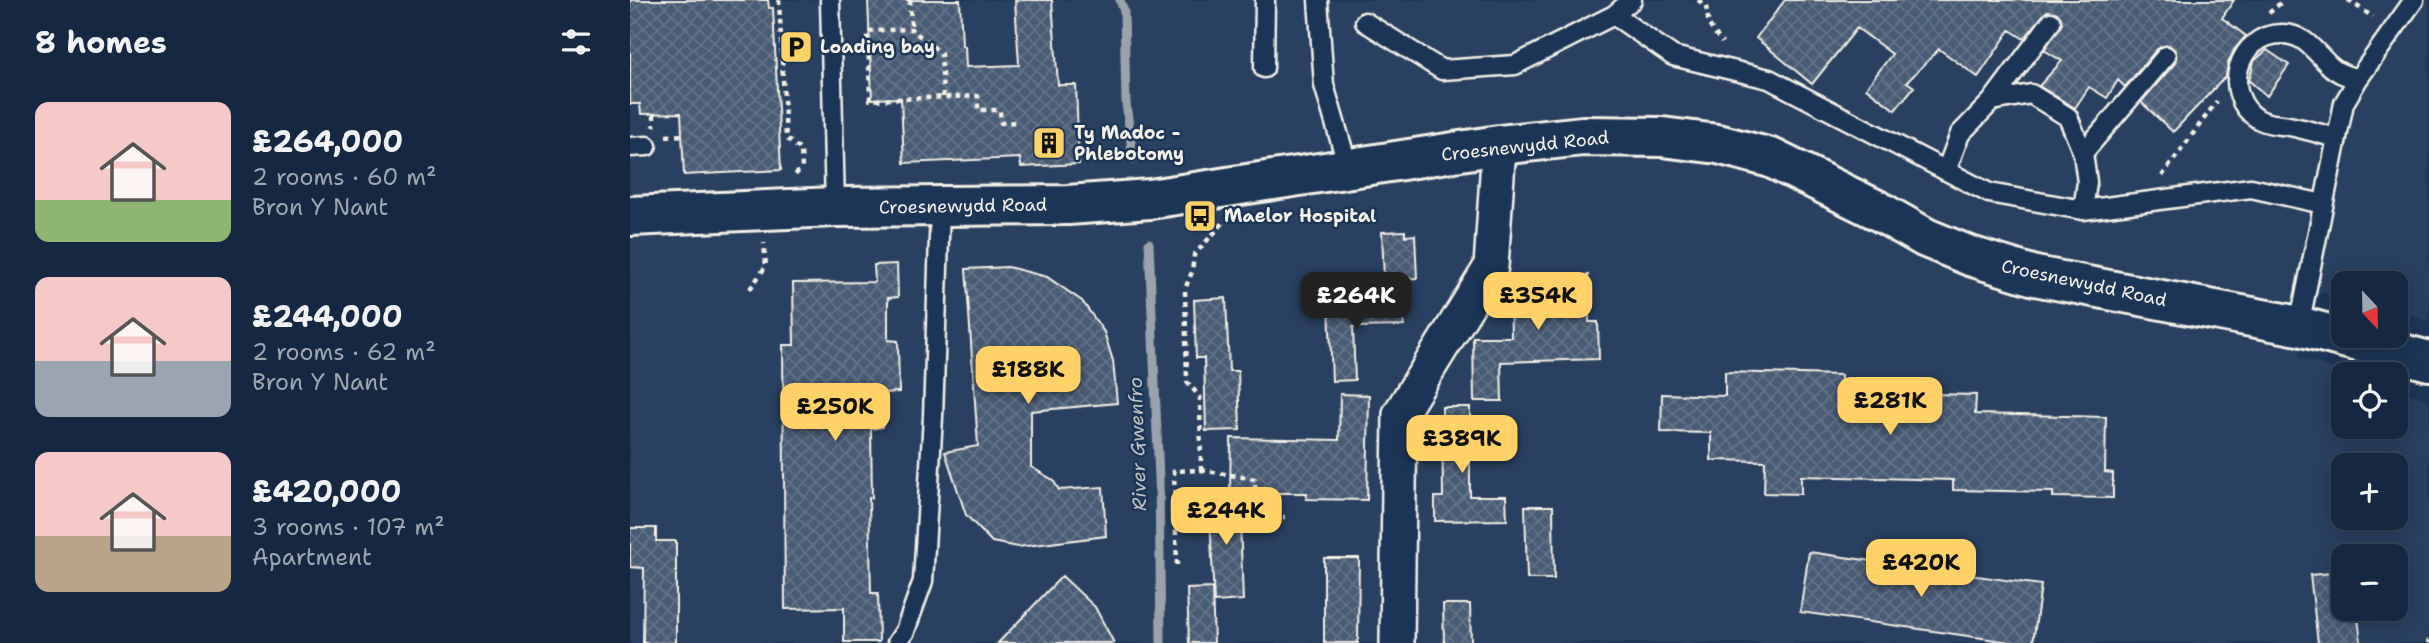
<!DOCTYPE html>
<meta charset="utf-8">
<style>
body{margin:0;font-family:"Shantell Sans",sans-serif;background:#23344c;color:#f1f3f6;height:100vh;display:flex;flex-direction:column;font-size:26px;white-space:nowrap}
*{box-sizing:border-box;margin:0}
p{font-size:23px;color:#9ea6b1}
.icon{flex:none;width:38px;height:38px;fill:none;stroke:currentColor;stroke-width:2;stroke-linecap:round;stroke-linejoin:round}
.map{position:relative;flex:1;overflow:hidden}
.side{display:flex;flex-direction:column;background:#162841;width:630px}
.side>*{flex:none}
.needle{width:46px;rotate:158deg}
.controls{position:absolute;left:1701px;top:271px;display:grid;gap:14px}
.controls a{display:grid;place-items:center;width:77px;height:77px;border-radius:14px;background:#162841;box-shadow:0 4px 18px #0003,0 0 0 2px #35445a;font-size:35px}
.price{position:absolute;translate:-50% -60px;padding:0 16px;border-radius:14px;background:#ffd166;color:#111;font-size:23px;line-height:46px;filter:drop-shadow(0 2px 4px #0008)}
.price::after{content:'';position:absolute;left:50%;top:42px;width:21px;height:16px;margin-left:-10px;background:inherit;clip-path:polygon(0 0,100% 0,50% 100%)}
.price.current{background:#222;color:#fff}
ul{padding:0;list-style:none}
li{display:flex;align-items:center;gap:21px;height:175px;padding:0 35px}
li span{display:grid;place-items:center;flex:none;width:196px;height:140px;border-radius:14px;color:#555}
li>.icon{margin-inline-start:auto}
span .icon{width:84px;height:84px;fill:#fffc;stroke-width:1}
li b{font-size:30px}
h2{display:flex;justify-content:space-between;align-items:center;height:84px;padding:0 35px;font-size:30px}
main{display:flex;flex:1;min-height:0}
.map>svg:first-child{display:block}
</style>
<main>
<section class="side">
<h2>8 homes<svg class="icon" aria-label="filters" viewBox="0 0 24 24"><path d="M4 7h16M4 17h16"/><circle cx="9" cy="7" r="2"/><circle cx="15" cy="17" r="2"/></svg></h2>
<ul>
<li><span style="background:linear-gradient(#f6c9c9 70%,#8fb573 0)"><svg class="icon" aria-label="home" viewBox="0 0 24 24"><path d="M3 11l9-7 9 7M6 9v11h12V9"/></svg></span><div><b>£264,000</b><p>2 rooms · 60 m²</p><p>Bron Y Nant</p></div></li>
<li><span style="background:linear-gradient(#f6c9c9 60%,#9aa5b1 0)"><svg class="icon" aria-label="home" viewBox="0 0 24 24"><path d="M3 11l9-7 9 7M6 9v11h12V9"/></svg></span><div><b>£244,000</b><p>2 rooms · 62 m²</p><p>Bron Y Nant</p></div></li>
<li><span style="background:linear-gradient(#f6c9c9 60%,#b9a48a 0)"><svg class="icon" aria-label="home" viewBox="0 0 24 24"><path d="M3 11l9-7 9 7M6 9v11h12V9"/></svg></span><div><b>£420,000</b><p>3 rooms · 107 m²</p><p>Apartment</p></div></li>
</ul>
</section>
<div class="map">
<svg width="1799" height="643" viewBox="0 0 1799 643">
<defs>
<pattern id="building-cross-hatch" width="8" height="8" patternUnits="userSpaceOnUse" patternTransform="scale(1.75)"><rect width="8" height="8" fill="#485b74"/><path d="M0 0l8 8M0 8l8-8" fill="none" stroke="#637388"/></pattern>
</defs>
<rect width="100%" height="100%" fill="#1d3557"/>
<filter id="ink" filterUnits="userSpaceOnUse"><feTurbulence type="fractalNoise" baseFrequency=".0143" numOctaves="2"/><feDisplacementMap in="SourceGraphic" scale="14" xChannelSelector="R" yChannelSelector="G"/><feConvolveMatrix kernelMatrix="1 2 1 2 8 2 1 2 1" color-interpolation-filters="sRGB"/></filter>
<g filter="url(#ink)">
<path fill="#2a4060" fill-rule="evenodd" d="M 0,0 L 1799,0 L 1799,322 L 1766,309 L 1766,284 L 1713,284 L 1713,296 L 1690,292 L 1668,357 L 1721,374 L 1713,374 L 1713,427 L 1766,427 L 1766,389 L 1799,400 L 1799,643 L 0,643 ZM 1713,466 L 1766,466 L 1766,518 L 1713,518 ZM 1713,556 L 1766,556 L 1766,609 L 1713,609 Z"/>
<g fill="none" stroke-linecap="round" stroke-linejoin="round">
<path stroke="#9aa2ab" stroke-width="9" d="M 490,0 L 494,11 L 496,103 L 503,159
M 519,243 L 529,479 L 531,643"/>
</g>
<path fill="url(#building-cross-hatch)" stroke="#f4f1e8" stroke-width="2" d="M 0,0 L 138,0 L 139,8 L 143,8 L 151,170 L 54,175 L 51,113 L 11,114 L 10,104 L 0,104 Z
M 238,0 L 330,0 L 332,46 L 335,46 L 336,67 L 389,65 L 385,0 L 422,0 L 428,85 L 446,85 L 449,164 L 391,167 L 390,158 L 274,163 L 271,98 L 242,99 Z
M 1155,0 L 1604,0 L 1592,18 L 1616,36 L 1604,50 L 1598,63 L 1596,76 L 1543,132 L 1511,102 L 1545,63 L 1546,52 L 1539,45 L 1527,49 L 1495,87 L 1488,80 L 1477,98 L 1459,87 L 1445,108 L 1409,86 L 1432,61 L 1414,50 L 1432,23 L 1427,13 L 1417,11 L 1394,39 L 1380,30 L 1348,77 L 1309,49 L 1277,82 L 1284,87 L 1265,110 L 1236,88 L 1262,54 L 1227,28 L 1182,84 L 1126,38 Z
M 1637,50 L 1659,65 L 1637,96 L 1619,81 L 1624,61 Z
M 775,231 L 775,236 L 785,235 L 787,278 L 754,280 L 752,232 Z
M 267,264 L 268,297 L 258,298 L 258,340 L 268,341 L 269,392 L 251,393 L 253,427 L 241,429 L 242,498 L 239,498 L 241,593 L 248,593 L 249,642 L 214,642 L 214,608 L 155,609 L 153,345 L 164,345 L 163,283 L 245,282 L 244,265 Z
M 378,267 L 417,277 L 452,301 L 474,332 L 483,361 L 487,403 L 401,411 L 401,467 L 423,480 L 429,490 L 473,487 L 476,536 L 388,547 L 362,542 L 336,515 L 315,452 L 348,446 L 336,269 Z
M 958,275 L 959,322 L 968,322 L 969,359 L 871,362 L 872,401 L 844,401 L 843,337 L 881,337 L 880,289 L 915,288 L 915,276 Z
M 596,298 L 599,371 L 608,371 L 610,430 L 576,431 L 574,358 L 566,358 L 564,300 Z
M 773,303 L 774,326 L 723,327 L 725,380 L 702,381 L 699,305 Z
M 1095,372 L 1211,375 L 1211,392 L 1346,395 L 1345,414 L 1476,417 L 1475,472 L 1483,473 L 1483,498 L 1423,497 L 1423,492 L 1323,490 L 1323,480 L 1171,476 L 1171,494 L 1134,493 L 1135,461 L 1081,460 L 1081,433 L 1031,432 L 1032,394 L 1095,396 Z
M 710,394 L 739,395 L 737,500 L 676,499 L 677,493 L 600,493 L 601,438 L 709,440 Z
M 812,407 L 840,407 L 840,496 L 876,496 L 877,520 L 805,521 L 805,497 L 813,497 Z
M 609,494 L 613,600 L 584,602 L 579,495 Z
M 895,506 L 923,506 L 924,579 L 897,579 Z
M 0,528 L 26,528 L 26,541 L 46,541 L 46,643 L 13,643 L 14,568 L 0,567 Z
M 1179,552 L 1411,585 L 1403,643 L 1387,643 L 1170,612 Z
M 694,558 L 729,558 L 728,643 L 694,643 Z
M 1713,572 L 1713,609 L 1727,609 L 1731,643 L 1688,643 L 1680,575 Z
M 432,576 L 465,607 L 484,643 L 368,643 Z
M 582,588 L 584,643 L 559,643 L 557,589 Z
M 813,604 L 840,604 L 841,643 L 814,643 Z"/>
<g fill="none" stroke-linecap="round" stroke-linejoin="round">
<defs>
<path id="service" d="M 200,0 L 205,207
M 688,0 L 694,85 L 718,167
M 984,15 L 1043,56 L 1139,79 L 1359,193 L 1453,210 L 1621,188 L 1693,204
M 735,22 L 812,70 L 885,65 L 984,15 L 1002,0
M 634,68 L 635,0
M 1362,101 L 1421,22
M 1706,138 C 1691,134 1675,129 1659,126 C 1648,124 1638,125 1628,119 C 1590,95 1607,34 1652,34 C 1675,34 1684,51 1699,65 C 1707,73 1717,76 1728,79
M 0,147 L 17,146
M 1453,153 L 1536,56
M 1316,171 L 1330,134 L 1362,101 L 1401,94 L 1438,117 L 1453,153 L 1457,182 L 1453,210
M 1669,326 L 1714,103 L 1728,79 L 1784,0
M 267,643 L 275,631 L 293,581 L 303,417 L 310,208"/>
<path id="minor" d="M 767,643 L 770,414 L 861,267 L 869,145"/>
<path id="tertiary" d="M 0,216 L 205,207 L 438,205 L 520,199 L 869,145 L 953,136 L 1032,137 L 1088,144 L 1141,158 L 1247,210 L 1296,238 L 1340,256 L 1405,276 L 1669,326 L 1799,361"/>
</defs>
<use href="#service" stroke="#f4f1e8" stroke-width="23"/>
<use href="#minor" stroke="#f4f1e8" stroke-width="38"/>
<use href="#tertiary" stroke="#f4f1e8" stroke-width="44"/>
<path stroke="#f4f1e8" stroke-width="4.5" stroke-dasharray="5 5" stroke-linecap="butt" d="M 149,0 L 156,138 L 171,150 L 172,168 L 165,175
M 280,0 L 281,29
M 1068,0 L 1076,6 L 1079,25 L 1092,43
M 1718,0 L 1743,17
M 1639,13 L 1654,0
M 313,97 L 311,53 L 281,29 L 238,31 L 240,100 L 348,96 L 348,110 L 370,110 L 371,123 L 389,122
M 24,114 L 24,127
M 36,136 L 55,135
M 1532,176 L 1587,101
M 120,289 L 136,266 L 134,243
M 571,470 L 625,479 L 626,517 L 655,517
M 547,565 L 544,471 L 571,470 L 570,397 L 557,382 L 555,289 L 562,272 L 564,255 L 594,222
M 1798,643 L 1799,640"/>
<use href="#service" stroke="#1d3557" stroke-width="18"/>
<use href="#minor" stroke="#1d3557" stroke-width="33"/>
<use href="#tertiary" stroke="#1d3557" stroke-width="38"/>
</g>
</g>
<defs>
<symbol id="parking-square" viewBox="-11 -11 22 22"><rect x="-9" y="-9" width="18" height="18" rx="4" fill="#ffd166" stroke="#1d3557"/><path d="M-3.5-5.5H1a3.5 3.5 0 0 1 0 7H-1V5.5H-3.5ZM-1-3.4V-.6H.8a1.4 1.4 0 0 0 0-2.8Z" fill="#111"/></symbol>
<symbol id="building-square" viewBox="-11 -11 22 22"><rect x="-9" y="-9" width="18" height="18" rx="4" fill="#ffd166" stroke="#1d3557"/><path d="M-4-6H4V6H1V3H-1V6H-4ZM-2.5-4.3h1.7v1.8h-1.7ZM.8-4.3h1.7v1.8H.8ZM-2.5-1h1.7V.8h-1.7ZM.8-1h1.7V.8H.8Z" fill="#111"/></symbol>
<symbol id="bus-square" viewBox="-11 -11 22 22"><rect x="-9" y="-9" width="18" height="18" rx="4" fill="#ffd166" stroke="#1d3557"/><path d="M-5-6H5V4H4V6H2V4H-2V6H-4V4H-5ZM-3.5-4V0h7V-4ZM-3.5 1.2v1.5H-2V1.2ZM2 1.2v1.5H3.5V1.2Z" fill="#111"/></symbol>
</defs>
<g fill-rule="evenodd">
<use href="#parking-square" x="147" y="28" width="38" height="38"/>
<use href="#building-square" x="400" y="124" width="38" height="38"/>
<use href="#bus-square" x="551" y="197" width="38" height="38"/>
</g>
<g text-anchor="middle" stroke-width="5" stroke-linejoin="round" paint-order="stroke">
<g font-size="18" font-weight="bold" fill="#f4f1e8" stroke="#1d3557" text-anchor="start">
<text x="190" y="53">Loading bay</text>
<text x="444" y="139">Ty Madoc -<tspan x="444" dy="21">Phlebotomy</tspan></text>
<text x="594" y="222">Maelor Hospital</text>
</g>
<g font-size="18" fill="#f4f1e8" stroke="#1d3557">
<text transform="translate(895 146) rotate(-6)" y="6">Croesnewydd Road</text>
<text transform="translate(333 206) rotate(-1)" y="6">Croesnewydd Road</text>
<text transform="translate(1454 283) rotate(12)" y="6">Croesnewydd Road</text>
</g>
<g font-size="19" font-style="italic" fill="#c0c3c4" stroke="#1d3557">
<text transform="translate(507 444) rotate(-92)" y="7">River Gwenfro</text>
</g>
</g>
</svg>
<div class="controls">
<a><svg class="needle" viewBox="-14 -14 28 28"><path d="M0-13l5 13h-10z" fill="#e53935"/><path d="M0 13l5-13h-10z" fill="#9ea6b1"/></svg></a>
<a><svg class="icon" aria-label="locate" viewBox="0 0 24 24"><circle cx="12" cy="12" r="6"/><path d="M12 2v4M12 18v4M2 12h4M18 12h4"/></svg></a>
<a>+</a>
<a>−</a>
</div>
<b class="price current" style="left:726px;top:332px">£264K</b>
<b class="price" style="left:908px;top:332px">£354K</b>
<b class="price" style="left:398px;top:406px">£188K</b>
<b class="price" style="left:1260px;top:437px">£281K</b>
<b class="price" style="left:205px;top:443px">£250K</b>
<b class="price" style="left:832px;top:475px">£389K</b>
<b class="price" style="left:596px;top:547px">£244K</b>
<b class="price" style="left:1291px;top:599px">£420K</b>
</div>
</main>
